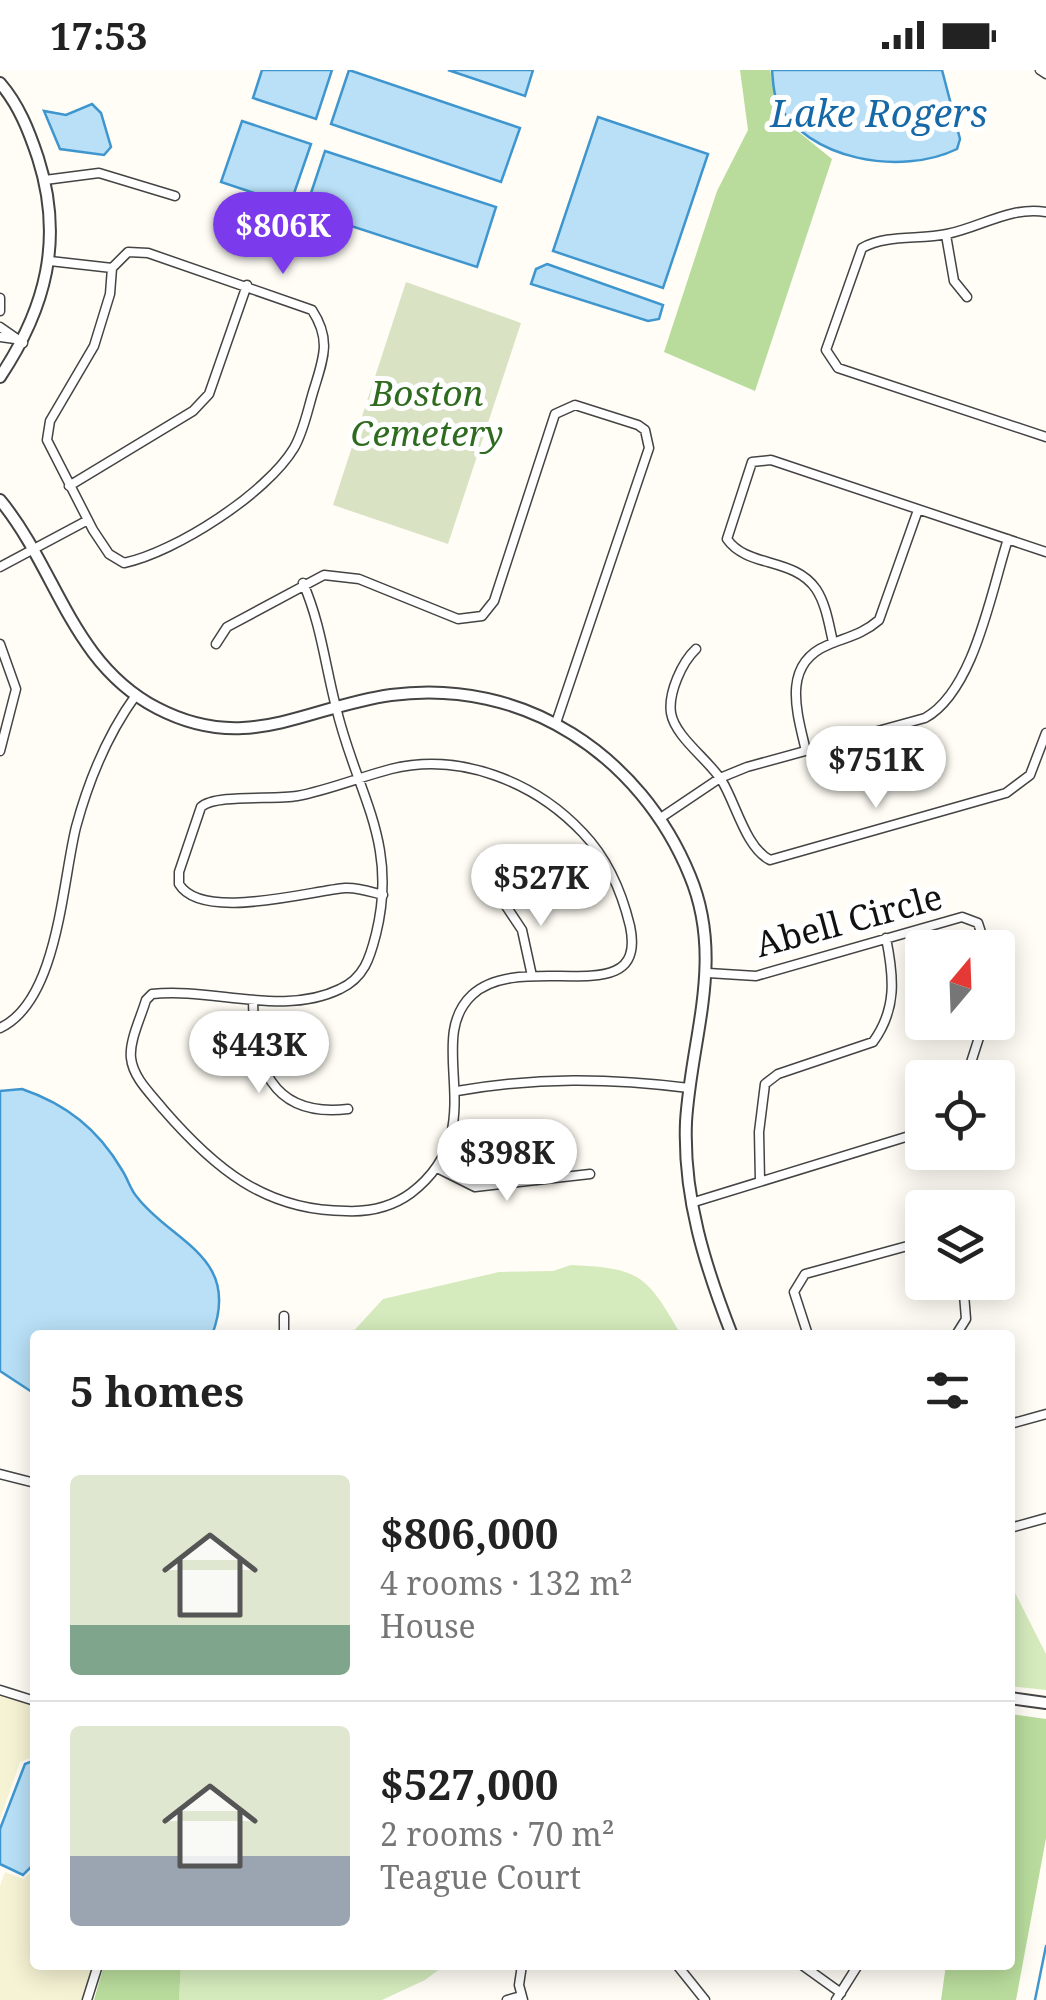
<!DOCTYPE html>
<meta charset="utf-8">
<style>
body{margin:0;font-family:"Noto Serif",serif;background:#f2f2f2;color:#222;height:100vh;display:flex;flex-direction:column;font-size:38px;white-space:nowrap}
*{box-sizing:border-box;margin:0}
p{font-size:32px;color:#767676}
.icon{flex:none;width:55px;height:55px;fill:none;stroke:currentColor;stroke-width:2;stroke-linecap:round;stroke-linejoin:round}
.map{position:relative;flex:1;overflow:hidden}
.details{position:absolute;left:30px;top:1260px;width:985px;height:640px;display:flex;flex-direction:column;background:#fff;border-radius:10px;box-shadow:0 5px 25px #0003}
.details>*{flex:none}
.needle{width:65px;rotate:19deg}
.fabs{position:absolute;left:905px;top:860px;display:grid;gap:20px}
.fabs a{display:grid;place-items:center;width:110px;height:110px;border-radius:10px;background:#fff;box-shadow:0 5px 25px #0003;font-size:50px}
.price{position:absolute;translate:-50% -85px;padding:0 22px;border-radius:35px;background:#fff;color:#222;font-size:32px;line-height:65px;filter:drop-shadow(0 2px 5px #0008)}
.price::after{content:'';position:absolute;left:50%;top:60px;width:30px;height:22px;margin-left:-15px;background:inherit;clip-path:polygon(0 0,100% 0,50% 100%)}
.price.current{background:#7c3aed;color:#fff}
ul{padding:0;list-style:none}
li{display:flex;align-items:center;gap:30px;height:250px;padding:0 40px}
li+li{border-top:2px solid #e0e0e0}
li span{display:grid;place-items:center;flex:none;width:280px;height:200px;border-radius:10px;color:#555}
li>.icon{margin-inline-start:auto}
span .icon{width:120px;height:120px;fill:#fffc;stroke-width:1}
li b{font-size:42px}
h2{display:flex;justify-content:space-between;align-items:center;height:120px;padding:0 40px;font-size:42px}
.status{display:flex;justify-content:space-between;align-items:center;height:70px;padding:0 50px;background:#fff;direction:ltr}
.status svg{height:28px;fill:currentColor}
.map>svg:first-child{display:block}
</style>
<div class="status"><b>17:53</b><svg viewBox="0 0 49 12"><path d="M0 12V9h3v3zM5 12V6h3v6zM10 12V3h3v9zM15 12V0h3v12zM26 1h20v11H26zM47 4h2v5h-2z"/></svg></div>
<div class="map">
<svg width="1046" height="1930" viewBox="0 0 1046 1930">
<rect width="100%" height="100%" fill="#fffdf5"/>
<path fill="#f6f3d4" d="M 0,1625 L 35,1636 L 35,1686 L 20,1692 L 0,1749 Z
M 35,1799 L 35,1895 L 94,1895 L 83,1930 L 0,1930 L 0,1816 L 5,1802 L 23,1809 Z"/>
<path fill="#d5ebbd" d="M 571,1195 C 640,1198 647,1205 681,1265 L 350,1265 L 383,1229 L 499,1202 L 553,1201 Z
M 1010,1513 L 1046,1584 L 1046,1620 L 1010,1616 Z
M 181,1895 L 445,1895 L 425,1910 L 382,1930 L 179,1930 Z"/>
<path fill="#b9dc9c" d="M 740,0 L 770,0 L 780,47 L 832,89 L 755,321 L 664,282 L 717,121 L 748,60 Z
M 1010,1644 L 1046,1649 L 1046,1768 L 1016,1930 L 941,1930 L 946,1895 L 1010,1895 Z
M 104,1895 L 181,1895 L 179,1930 L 94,1930 Z"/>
<path fill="#d9e3c4" d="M 406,212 L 521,253 L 448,474 L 333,435 Z"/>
<path fill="#b9e0f7" stroke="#3f96cf" stroke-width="2.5" d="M 262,0 L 332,0 L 316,49 L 253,28 Z
M 349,0 L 520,58 L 501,112 L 331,54 Z
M 448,0 L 533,0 L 525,26 Z
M 772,0 L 942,0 L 960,69 L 957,79 C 902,106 806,91 777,31 C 773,22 773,9 772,0 Z
M 92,34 L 101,43 L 111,77 L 104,85 L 60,79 L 44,41 L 66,45 Z
M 598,47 L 708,84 L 663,218 L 553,181 Z
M 242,51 L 311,74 L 290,135 L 221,112 Z
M 325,81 L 496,137 L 477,197 L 305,141 Z
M 547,194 L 663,235 L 659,249 L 648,251 L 531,214 L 536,199 Z
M 22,1019 C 66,1034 98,1059 122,1100 C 128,1109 130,1119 137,1127 C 171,1172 242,1186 212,1265 L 35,1265 L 35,1324 L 0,1301 L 0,1021 Z
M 35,1690 L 35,1793 L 23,1805 L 0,1794 L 0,1759 L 25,1694 Z"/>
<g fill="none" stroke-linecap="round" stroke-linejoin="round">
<path stroke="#3f96cf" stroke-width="2.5" d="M 1035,1930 L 1046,1876"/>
<defs>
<path id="minor" d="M 1040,0 L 1046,4
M 45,110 L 99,103 L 175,126
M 1046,142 C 1011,136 981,157 947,164 C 919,170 887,164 862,178 L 826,280 L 838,298 L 1046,367
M 946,165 L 954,211 L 967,227
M 128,182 L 148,183 L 312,240 C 331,269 324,287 314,319 C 308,338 304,361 294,378 C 267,423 176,482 124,493 L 109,484 L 93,460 L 47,370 L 50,351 L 94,276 L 110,224 L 112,198 Z
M 50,191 L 112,198
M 0,228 L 0,241
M 0,257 L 23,273
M 0,267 L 15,269
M 69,416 L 193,341 L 209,324 L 247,215
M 0,497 L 88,450
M 303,513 C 321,554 325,595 336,637 C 356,723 399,771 376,864 C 370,888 364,908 340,919 C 283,947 211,917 152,924 L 146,930 C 141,947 129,971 131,988 C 133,1008 152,1025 163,1039 C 214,1098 265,1141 346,1141 C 369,1142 392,1137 411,1123 C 495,1059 422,972 472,925 C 522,878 649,945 630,856 C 622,823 607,788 583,763 C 535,712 461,682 391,699 C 360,707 329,720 297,726 C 274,730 215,724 201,737 L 179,802 L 179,814 C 202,852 309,821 345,818 C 358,817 371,822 383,825
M 833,572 C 829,555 826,534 816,519 C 794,487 747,498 727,469 L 752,392 L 771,390 L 1046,482
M 0,574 L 16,619 L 0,681
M 216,574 L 227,557 L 324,505 L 359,509 L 458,549 L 482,546 L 494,531 L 555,344 L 575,335 L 638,355 L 645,360 L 649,378 L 556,653
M 696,579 C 682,592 668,623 671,643 C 675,667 709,690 722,711 C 736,734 746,778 770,790 L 1006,723 L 1030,705 L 1046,663
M 806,681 C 797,643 781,594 828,575 C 847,567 863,564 879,550 L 918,440
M 662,747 L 720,708 L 747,697 L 925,648 C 974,621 991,522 1008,469
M 502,830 L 522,860 L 532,906
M 708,903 L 756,906 L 962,847 L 978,853 L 986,878
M 253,930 C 254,994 270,1048 348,1039
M 0,958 C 58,931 62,813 76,757 C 89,709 107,665 136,625
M 966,1008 L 984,952
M 457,1021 C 537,1007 609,1008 689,1018
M 437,1098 L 475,1117 L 590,1104
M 760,1111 L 759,1062 L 765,1014 L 778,1004 L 873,972 C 897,939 894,907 886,868
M 691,1133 L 922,1062
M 284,1265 L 284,1246
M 808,1265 L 794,1222 L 805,1204 L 922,1172
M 956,1265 L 966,1249 L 963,1212
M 1010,1354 L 1046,1344
M 0,1404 L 35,1413
M 1010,1458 L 1046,1448
M 0,1620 L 35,1631
M 522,1895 L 519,1915 L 523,1930
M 677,1895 L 705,1930
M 802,1895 L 841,1923
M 87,1930 L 98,1895
M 507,1930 L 521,1926
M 836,1930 L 858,1895"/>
<path id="tertiary" d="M 0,13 C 19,35 29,61 38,88 C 64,169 46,238 0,307
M 0,430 C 57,499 71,593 157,638 C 247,685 305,637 391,625 C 524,607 641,686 690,806 C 725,890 691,968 686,1052 C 683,1127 705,1196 732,1265
M 1010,1628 L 1046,1633"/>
</defs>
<use href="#minor" stroke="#444" stroke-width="11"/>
<use href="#tertiary" stroke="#444" stroke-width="14"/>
<use href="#minor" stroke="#fff" stroke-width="8"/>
<use href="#tertiary" stroke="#fff" stroke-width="10"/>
</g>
<g text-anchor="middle" stroke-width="10" stroke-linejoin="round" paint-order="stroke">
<g font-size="35" font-style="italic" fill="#2f6b1f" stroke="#fff">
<text x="427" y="336">Boston<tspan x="427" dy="40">Cemetery</tspan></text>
</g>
<g font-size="35" fill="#111" stroke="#fff">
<text transform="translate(849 851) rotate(-15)" y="12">Abell Circle</text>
</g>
<g font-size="38" font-style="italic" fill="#1768a6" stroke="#fff">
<text x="879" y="57">Lake Rogers</text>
</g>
</g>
</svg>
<div class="fabs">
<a><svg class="needle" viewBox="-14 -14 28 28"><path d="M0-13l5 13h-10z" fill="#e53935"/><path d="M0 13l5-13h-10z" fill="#767676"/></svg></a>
<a><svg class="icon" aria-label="locate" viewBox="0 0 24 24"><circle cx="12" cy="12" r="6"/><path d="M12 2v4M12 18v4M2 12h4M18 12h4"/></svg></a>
<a><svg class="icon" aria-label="layers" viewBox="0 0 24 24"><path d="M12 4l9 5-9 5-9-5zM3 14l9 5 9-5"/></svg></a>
</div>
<b class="price current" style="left:283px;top:207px">$806K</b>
<b class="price" style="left:876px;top:741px">$751K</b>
<b class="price" style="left:541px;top:859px">$527K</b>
<b class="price" style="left:259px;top:1026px">$443K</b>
<b class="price" style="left:507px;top:1134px">$398K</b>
<section class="details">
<h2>5 homes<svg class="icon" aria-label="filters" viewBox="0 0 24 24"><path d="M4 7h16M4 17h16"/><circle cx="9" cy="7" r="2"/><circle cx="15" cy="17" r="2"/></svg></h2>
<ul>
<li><span style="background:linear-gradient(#dfe7d0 75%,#7fa58c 0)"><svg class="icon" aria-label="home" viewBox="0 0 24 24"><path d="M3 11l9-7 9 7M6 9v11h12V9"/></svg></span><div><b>$806,000</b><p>4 rooms · 132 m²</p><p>House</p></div></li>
<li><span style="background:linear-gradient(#dfe7d0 65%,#9aa5b1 0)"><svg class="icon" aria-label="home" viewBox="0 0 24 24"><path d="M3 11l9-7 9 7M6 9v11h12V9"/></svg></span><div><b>$527,000</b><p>2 rooms · 70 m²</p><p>Teague Court</p></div></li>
</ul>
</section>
</div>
